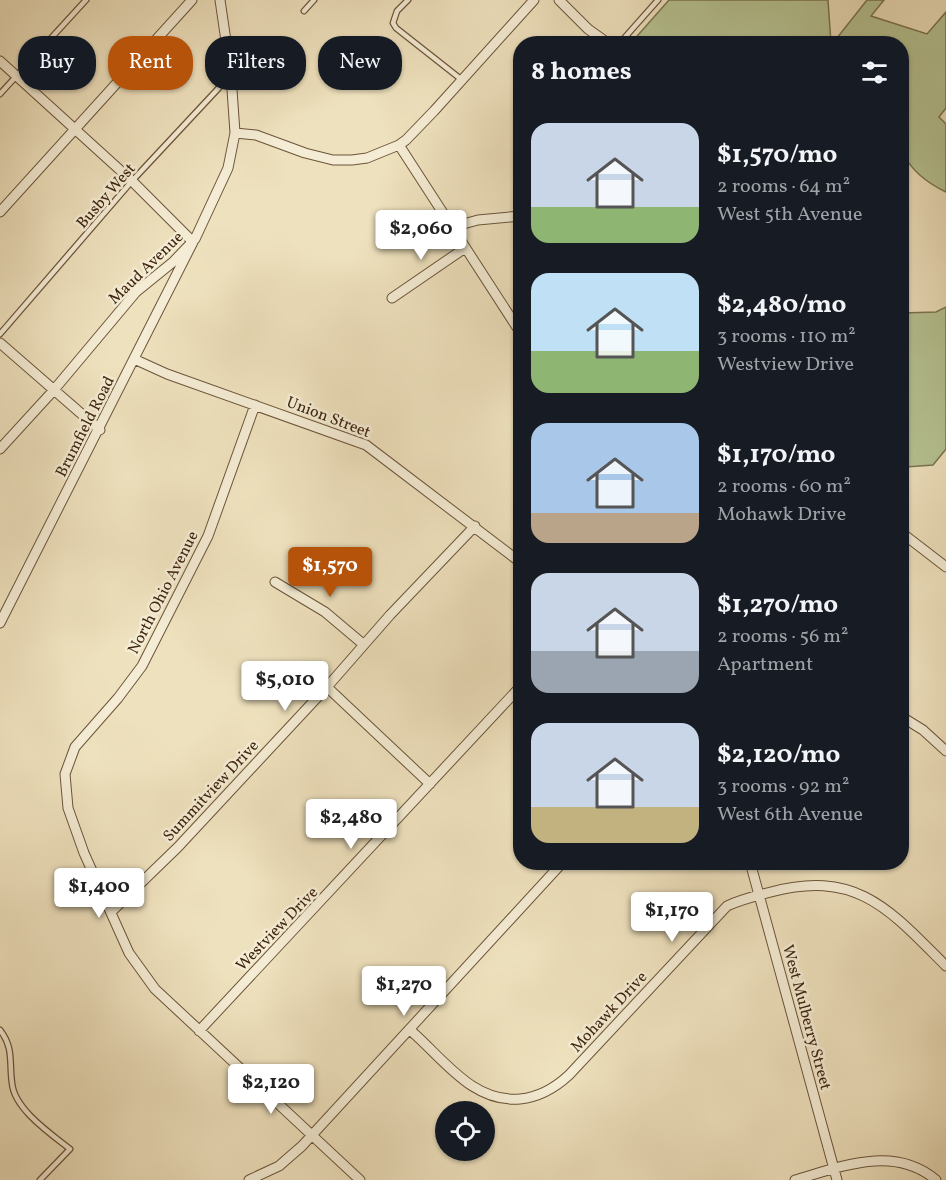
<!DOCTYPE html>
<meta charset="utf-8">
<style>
body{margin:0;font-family:Vollkorn,serif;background:#242831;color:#f1f3f6;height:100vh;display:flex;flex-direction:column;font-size:22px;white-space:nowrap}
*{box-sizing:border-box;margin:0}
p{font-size:20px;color:#9ea1a6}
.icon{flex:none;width:33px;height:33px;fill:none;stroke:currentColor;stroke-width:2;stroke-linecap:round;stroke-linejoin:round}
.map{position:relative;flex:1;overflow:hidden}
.panel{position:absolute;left:513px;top:36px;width:396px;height:834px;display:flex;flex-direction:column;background:#171b24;border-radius:24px;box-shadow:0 2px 4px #0004}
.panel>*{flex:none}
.banner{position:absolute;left:18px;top:36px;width:405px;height:54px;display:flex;gap:12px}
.buttons{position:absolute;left:435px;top:1101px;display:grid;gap:12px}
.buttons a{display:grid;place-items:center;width:60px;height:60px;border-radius:50%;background:#171b24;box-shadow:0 2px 4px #0004;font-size:30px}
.price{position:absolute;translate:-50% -51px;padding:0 14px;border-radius:6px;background:#fff;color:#222;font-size:20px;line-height:39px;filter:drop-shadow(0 2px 3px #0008)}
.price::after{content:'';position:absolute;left:50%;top:36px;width:18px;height:14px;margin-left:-9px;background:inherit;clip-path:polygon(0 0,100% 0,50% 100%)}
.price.current{background:#b45309;color:#fff}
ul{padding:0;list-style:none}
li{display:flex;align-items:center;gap:18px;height:150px;padding:0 18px}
li span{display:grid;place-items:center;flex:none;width:168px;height:120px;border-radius:18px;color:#555}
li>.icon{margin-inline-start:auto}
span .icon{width:72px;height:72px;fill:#fffc;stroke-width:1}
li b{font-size:26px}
h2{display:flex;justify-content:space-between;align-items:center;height:72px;padding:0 18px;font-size:26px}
.chip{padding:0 21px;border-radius:24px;background:#171b24;box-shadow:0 2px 4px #0004;font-size:21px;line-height:54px}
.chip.current{background:#b45309;color:#fff}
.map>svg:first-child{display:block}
</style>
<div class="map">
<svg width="946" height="1180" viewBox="0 0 946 1180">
<rect width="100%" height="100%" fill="#eee1bd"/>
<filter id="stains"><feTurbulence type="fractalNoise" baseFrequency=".00333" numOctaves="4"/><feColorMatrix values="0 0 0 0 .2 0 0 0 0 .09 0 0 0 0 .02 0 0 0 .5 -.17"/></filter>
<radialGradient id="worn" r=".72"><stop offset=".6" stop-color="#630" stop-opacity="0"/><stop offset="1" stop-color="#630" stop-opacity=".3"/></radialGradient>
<path fill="#b6c393" stroke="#7a7451" stroke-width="1.5" d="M 669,0 L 828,0 L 831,43 L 631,43 Z
M 867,0 L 884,0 L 871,16 L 927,34 L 946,12 L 946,108 L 939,117 L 946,124 L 946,192 C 927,183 911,170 902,152 L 902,44 L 833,43 Z
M 946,307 L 946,449 L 933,465 L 906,467 L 902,460 L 902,313 L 936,312 Z"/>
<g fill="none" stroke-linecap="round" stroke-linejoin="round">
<defs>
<path id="service" d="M 408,0 L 397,11 L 393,23 L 396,28 L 462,80
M 304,11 L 314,0
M 619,44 L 658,0
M 0,94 L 86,0
M 0,334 L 132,181 L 230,76
M 0,1030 C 14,1048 9,1062 12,1083 C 14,1109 51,1134 70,1149 L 40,1180"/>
<path id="minor" d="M 559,0 L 588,29 L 609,44
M 0,61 L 132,181 L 193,242 L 0,623
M 235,133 L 256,135 L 305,153 L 333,160 L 352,160 L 367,158 L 399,145 L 406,140 L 434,111 L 534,0
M 399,145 L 520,332
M 0,212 L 192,0
M 452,227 L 478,220 L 520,216
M 392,298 L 465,248
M 0,343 L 100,430
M 134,359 L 167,374 L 366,445 L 520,562
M 255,405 L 208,536 L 142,666 L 118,698 L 75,747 L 65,774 L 68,808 L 84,853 L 129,953 L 155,989 L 360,1180
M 0,449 L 53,391 L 136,292 L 173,262 L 195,239 L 228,168 L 235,133 L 231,75 L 220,0
M 902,533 L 946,567
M 275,582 L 325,612 L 363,644
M 327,687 L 430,784
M 902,717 L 923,730 L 946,751
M 750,862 L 837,1180
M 111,912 L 178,847 L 327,687 L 390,615 L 475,526
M 410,1030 C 443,1058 472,1103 520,1099 C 540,1097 555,1088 569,1075 L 727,906 C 742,899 756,896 771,892 C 857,869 890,910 946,966
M 199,1031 L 520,687
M 249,1180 L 279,1166 L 302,1146 L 563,862
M 795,1180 C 840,1167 894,1144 936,1180"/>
</defs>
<use href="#service" stroke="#6b543a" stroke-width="7"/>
<use href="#minor" stroke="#6b543a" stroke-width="11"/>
<use href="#service" stroke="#f4ecd4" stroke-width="4.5"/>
<use href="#minor" stroke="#f4ecd4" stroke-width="9"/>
</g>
<g text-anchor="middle" stroke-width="5" stroke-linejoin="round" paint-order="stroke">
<g font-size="16" fill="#3f250f" stroke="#f4ecd4">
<text transform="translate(105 195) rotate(-49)" y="6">Busby West</text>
<text transform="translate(145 267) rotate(-44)" y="6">Maud Avenue</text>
<text transform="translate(329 416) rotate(21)" y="6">Union Street</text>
<text transform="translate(84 426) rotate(-63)" y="6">Brumfield Road</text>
<text transform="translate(162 592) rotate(-63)" y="6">North Ohio Avenue</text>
<text transform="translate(210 790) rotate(-47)" y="6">Summitview Drive</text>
<text transform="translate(276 928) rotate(-46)" y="6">Westview Drive</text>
<text transform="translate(608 1011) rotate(-47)" y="6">Mohawk Drive</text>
<text transform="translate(808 1017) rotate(75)" y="6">West Mulberry Street</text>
</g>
</g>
<rect width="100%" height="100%" filter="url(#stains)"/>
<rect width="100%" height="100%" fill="url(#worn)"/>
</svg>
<div class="buttons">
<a><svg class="icon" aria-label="locate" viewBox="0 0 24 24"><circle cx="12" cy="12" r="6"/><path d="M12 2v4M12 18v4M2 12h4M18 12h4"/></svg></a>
</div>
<b class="price" style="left:421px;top:261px">$2,060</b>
<b class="price current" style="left:330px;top:598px">$1,570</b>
<b class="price" style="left:285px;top:712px">$5,010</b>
<b class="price" style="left:351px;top:850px">$2,480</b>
<b class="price" style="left:99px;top:919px">$1,400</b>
<b class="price" style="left:672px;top:943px">$1,170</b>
<b class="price" style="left:404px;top:1017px">$1,270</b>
<b class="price" style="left:271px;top:1115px">$2,120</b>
<div class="banner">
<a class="chip">Buy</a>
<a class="chip current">Rent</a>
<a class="chip">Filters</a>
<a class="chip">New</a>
</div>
<section class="panel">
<h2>8 homes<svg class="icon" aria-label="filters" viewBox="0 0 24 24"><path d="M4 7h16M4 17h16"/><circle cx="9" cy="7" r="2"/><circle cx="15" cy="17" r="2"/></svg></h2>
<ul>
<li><span style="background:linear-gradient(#c9d6e8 70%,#8fb573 0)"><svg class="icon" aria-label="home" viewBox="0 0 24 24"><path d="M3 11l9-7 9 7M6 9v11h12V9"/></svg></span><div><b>$1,570/mo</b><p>2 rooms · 64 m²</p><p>West 5th Avenue</p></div></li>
<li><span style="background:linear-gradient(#bfe0f5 65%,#8fb573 0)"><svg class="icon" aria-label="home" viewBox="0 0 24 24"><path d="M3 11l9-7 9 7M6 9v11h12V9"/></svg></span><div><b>$2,480/mo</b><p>3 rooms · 110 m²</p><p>Westview Drive</p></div></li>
<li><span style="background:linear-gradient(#a9c7e8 75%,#b9a48a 0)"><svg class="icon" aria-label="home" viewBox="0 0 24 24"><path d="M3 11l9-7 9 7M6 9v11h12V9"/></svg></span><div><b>$1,170/mo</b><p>2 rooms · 60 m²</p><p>Mohawk Drive</p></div></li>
<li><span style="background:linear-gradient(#c9d6e8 65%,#9aa5b1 0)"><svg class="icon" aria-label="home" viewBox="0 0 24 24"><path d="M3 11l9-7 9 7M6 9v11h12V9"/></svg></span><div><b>$1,270/mo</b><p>2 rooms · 56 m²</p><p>Apartment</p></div></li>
<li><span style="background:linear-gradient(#c9d6e8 70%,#c2b280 0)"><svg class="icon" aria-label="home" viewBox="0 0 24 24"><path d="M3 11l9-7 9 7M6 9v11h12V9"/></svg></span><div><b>$2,120/mo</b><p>3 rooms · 92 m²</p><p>West 6th Avenue</p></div></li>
</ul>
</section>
</div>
